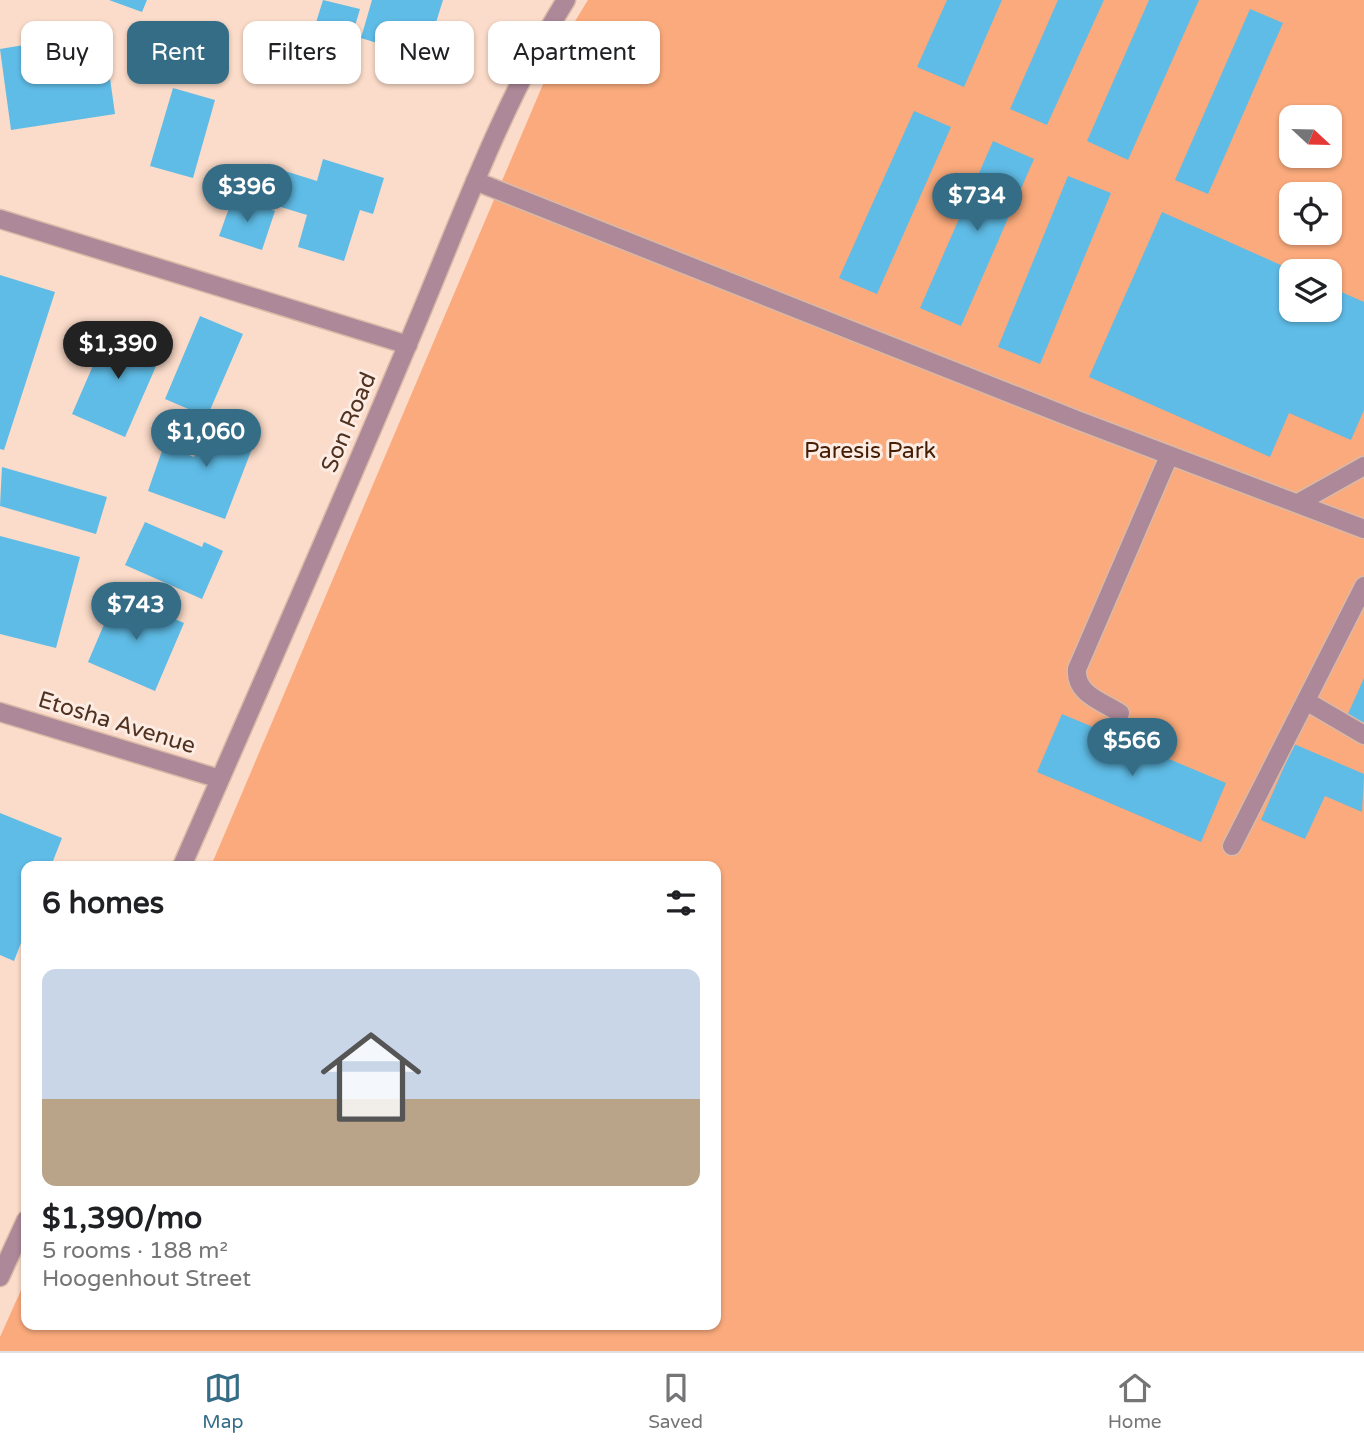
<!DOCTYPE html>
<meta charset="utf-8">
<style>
body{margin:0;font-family:"Varela Round",sans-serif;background:#f6f6f6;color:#202124;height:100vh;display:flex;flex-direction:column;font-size:26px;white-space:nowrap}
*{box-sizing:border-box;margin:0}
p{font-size:23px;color:#757577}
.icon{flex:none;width:38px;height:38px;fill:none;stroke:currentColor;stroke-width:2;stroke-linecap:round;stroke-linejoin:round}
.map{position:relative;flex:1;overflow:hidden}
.side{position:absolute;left:21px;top:861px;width:700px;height:469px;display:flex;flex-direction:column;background:#fff;border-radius:14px;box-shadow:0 2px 5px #0004}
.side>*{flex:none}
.top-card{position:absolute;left:21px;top:21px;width:700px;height:63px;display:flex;gap:14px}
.needle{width:46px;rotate:112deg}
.tools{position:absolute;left:1279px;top:105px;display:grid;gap:14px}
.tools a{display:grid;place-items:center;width:63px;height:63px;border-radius:14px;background:#fff;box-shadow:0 2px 5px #0004;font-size:35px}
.price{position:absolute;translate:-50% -60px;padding:0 16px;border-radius:24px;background:#356d87;color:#fff;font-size:23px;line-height:46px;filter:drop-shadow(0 2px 4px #0008)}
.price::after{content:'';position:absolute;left:50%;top:42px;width:21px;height:16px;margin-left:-10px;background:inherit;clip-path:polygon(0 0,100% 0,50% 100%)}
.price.active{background:#222;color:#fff}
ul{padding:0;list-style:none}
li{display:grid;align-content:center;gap:14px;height:371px;padding:0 21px}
li span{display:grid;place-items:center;height:217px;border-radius:14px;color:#555}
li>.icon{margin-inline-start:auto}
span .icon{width:126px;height:126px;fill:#fffc;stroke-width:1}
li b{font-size:30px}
h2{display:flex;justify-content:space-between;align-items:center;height:84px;padding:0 21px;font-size:30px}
.tag{padding:0 24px;border-radius:14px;background:#fff;box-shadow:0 2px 5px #0004;font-size:24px;line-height:63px}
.tag.active{background:#356d87;color:#fff}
.tab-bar{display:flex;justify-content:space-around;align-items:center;height:98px;border-top:2px solid #e0e0e0;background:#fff;font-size:19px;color:#757577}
.tab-bar a{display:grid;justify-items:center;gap:4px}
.tab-bar .active{color:#356d87}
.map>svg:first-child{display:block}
</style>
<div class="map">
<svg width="1364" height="1351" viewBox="0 0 1364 1351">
<rect width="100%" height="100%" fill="#fbdbc9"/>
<path fill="#faaa7c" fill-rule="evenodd" d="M 588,0 L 1364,0 L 1364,1351 L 0,1351 L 0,1337 L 26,1279 L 26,1325 L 716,1325 L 716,866 L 211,866 L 558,49 ZM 1292,117 L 1330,117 L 1330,156 L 1292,156 ZM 1292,194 L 1330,194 L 1330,233 L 1292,233 ZM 1292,271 L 1330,271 L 1330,310 L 1292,310 Z"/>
<path fill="#5fbce6" d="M 109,0 L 147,0 L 142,12 Z
M 323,0 L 360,9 L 347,53 L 310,42 Z
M 372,0 L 443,0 L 425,58 L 361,38 Z
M 947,0 L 1002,0 L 964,87 L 917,67 Z
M 1058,0 L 1104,0 L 1047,125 L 1010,109 Z
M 1149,0 L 1199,0 L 1128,160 L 1087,141 Z
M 1250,9 L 1283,23 L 1208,194 L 1175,180 Z
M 48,41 L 52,66 L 107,57 L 115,114 L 11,130 L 0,49 Z
M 173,88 L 215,100 L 193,178 L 150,166 Z
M 914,111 L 951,127 L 877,294 L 839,278 Z
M 993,141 L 1034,159 L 961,326 L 920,308 Z
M 323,159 L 384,178 L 373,214 L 360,210 L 344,261 L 298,247 L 307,215 L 258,200 L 269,166 L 317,181 Z
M 1068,176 L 1111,193 L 1040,364 L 998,347 Z
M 233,197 L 275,211 L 262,250 L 219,236 Z
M 1162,212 L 1292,270 L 1292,310 L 1330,310 L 1330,287 L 1364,302 L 1364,410 L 1351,440 L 1289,413 L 1270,457 L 1089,377 Z
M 0,275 L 55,292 L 4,450 L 0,449 Z
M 200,316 L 243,334 L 207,417 L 165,399 Z
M 111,324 L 164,348 L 125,437 L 72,414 Z
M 210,415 L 258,433 L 225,519 L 148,491 L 164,445 L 194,457 Z
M 2,467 L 107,497 L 96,534 L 0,506 Z
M 145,522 L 202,547 L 204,542 L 223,551 L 202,599 L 125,565 Z
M 0,536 L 80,557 L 56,648 L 0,634 Z
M 117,594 L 184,623 L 155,691 L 88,662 Z
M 1364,678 L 1364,723 L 1347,716 Z
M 1062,714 L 1226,783 L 1201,842 L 1037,772 Z
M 1294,744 L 1364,774 L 1362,812 L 1325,796 L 1305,839 L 1261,820 Z
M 0,813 L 62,838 L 51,866 L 26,866 L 26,930 L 14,961 L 0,955 Z"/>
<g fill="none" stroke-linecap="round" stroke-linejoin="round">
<defs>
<path id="minor" d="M 475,181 L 1077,420 L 1364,529
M 0,219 L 408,345
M 1298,503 L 1364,466
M 1306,701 L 1364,735
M 0,712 L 220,779
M 1120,713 C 1101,701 1075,694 1077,669 L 1169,456
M 1232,846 L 1364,586
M 182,866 C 258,693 334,520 407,346 C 457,229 499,108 566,0
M 0,1277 L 26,1220"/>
</defs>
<use href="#minor" stroke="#d9b9a7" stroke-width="21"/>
<use href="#minor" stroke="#ac8898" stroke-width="18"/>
</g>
<g text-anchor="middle" stroke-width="6" stroke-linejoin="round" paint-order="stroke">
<g font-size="23" fill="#50311f" stroke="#fcece3">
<text transform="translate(348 422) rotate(-67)" y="8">Son Road</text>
<text transform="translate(117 722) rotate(17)" y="8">Etosha Avenue</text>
</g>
<g font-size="23" fill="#451d03" stroke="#fcece3">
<text x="870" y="458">Paresis Park</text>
</g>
</g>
</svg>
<div class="tools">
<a><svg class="needle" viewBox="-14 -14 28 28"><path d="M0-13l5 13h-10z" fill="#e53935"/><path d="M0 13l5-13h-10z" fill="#757577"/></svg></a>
<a><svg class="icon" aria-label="locate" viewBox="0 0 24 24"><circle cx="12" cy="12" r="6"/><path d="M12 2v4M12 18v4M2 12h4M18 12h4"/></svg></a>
<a><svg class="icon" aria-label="layers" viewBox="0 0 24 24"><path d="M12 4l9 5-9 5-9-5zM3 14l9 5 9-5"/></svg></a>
</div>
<b class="price" style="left:247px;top:224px">$396</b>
<b class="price" style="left:977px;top:233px">$734</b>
<b class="price active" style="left:118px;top:381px">$1,390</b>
<b class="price" style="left:206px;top:469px">$1,060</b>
<b class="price" style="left:136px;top:642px">$743</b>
<b class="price" style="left:1132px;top:778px">$566</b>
<div class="top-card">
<a class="tag">Buy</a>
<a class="tag active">Rent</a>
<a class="tag">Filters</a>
<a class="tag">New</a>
<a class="tag">Apartment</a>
</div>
<section class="side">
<h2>6 homes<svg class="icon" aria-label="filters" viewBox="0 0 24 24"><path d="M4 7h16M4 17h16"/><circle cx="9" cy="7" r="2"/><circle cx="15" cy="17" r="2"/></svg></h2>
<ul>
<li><span style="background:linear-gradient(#c9d6e8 60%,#b9a48a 0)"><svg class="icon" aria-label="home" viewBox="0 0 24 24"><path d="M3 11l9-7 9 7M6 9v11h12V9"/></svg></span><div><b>$1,390/mo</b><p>5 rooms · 188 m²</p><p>Hoogenhout Street</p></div></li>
</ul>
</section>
</div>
<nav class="tab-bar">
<a class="active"><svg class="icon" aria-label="map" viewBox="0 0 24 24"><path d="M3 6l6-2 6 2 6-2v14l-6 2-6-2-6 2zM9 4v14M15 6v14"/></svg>Map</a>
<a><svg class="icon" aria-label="saved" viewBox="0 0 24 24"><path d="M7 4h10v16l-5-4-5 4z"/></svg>Saved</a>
<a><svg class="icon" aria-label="home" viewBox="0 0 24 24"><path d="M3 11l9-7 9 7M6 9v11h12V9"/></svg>Home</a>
</nav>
